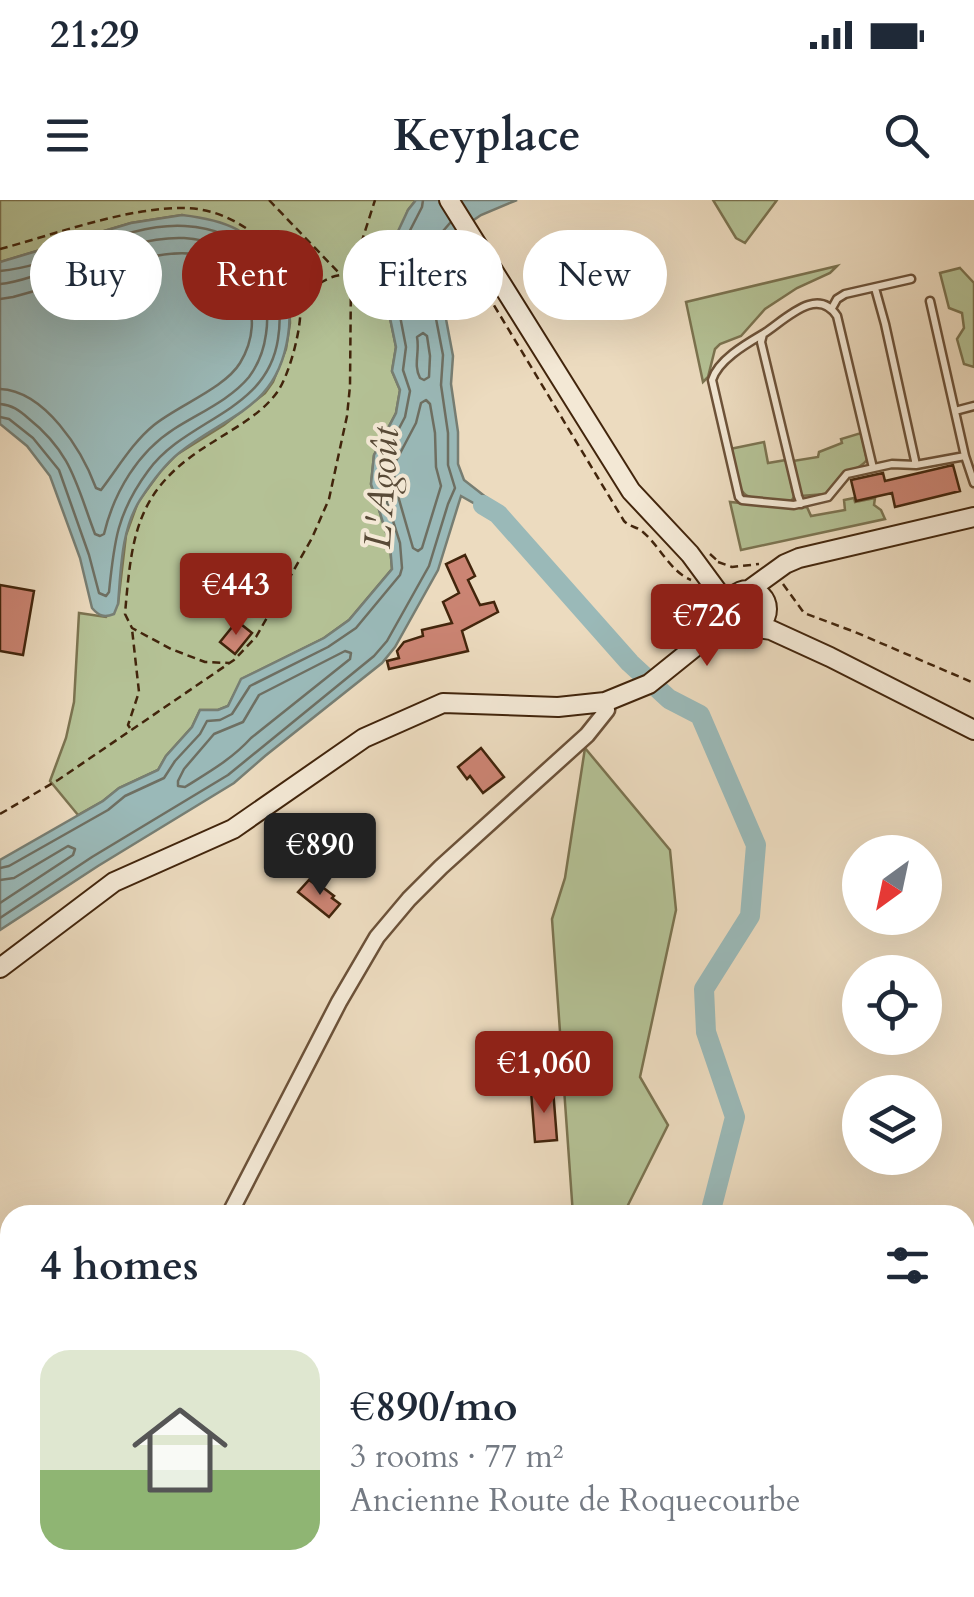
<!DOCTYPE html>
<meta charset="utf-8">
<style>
body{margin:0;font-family:Cardo,serif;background:#f6f6f7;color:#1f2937;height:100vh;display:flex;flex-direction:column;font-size:38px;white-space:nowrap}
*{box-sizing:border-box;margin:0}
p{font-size:32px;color:#747a83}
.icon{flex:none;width:55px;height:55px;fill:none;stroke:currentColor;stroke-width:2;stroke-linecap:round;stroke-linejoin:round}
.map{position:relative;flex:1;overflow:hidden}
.sheet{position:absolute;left:0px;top:1005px;width:975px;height:392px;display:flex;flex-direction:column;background:#fff;border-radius:30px 30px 0 0;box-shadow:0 10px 40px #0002}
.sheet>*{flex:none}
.banner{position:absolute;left:30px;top:30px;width:915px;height:90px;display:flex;gap:20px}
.needle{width:65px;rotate:213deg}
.tools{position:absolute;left:842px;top:635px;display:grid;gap:20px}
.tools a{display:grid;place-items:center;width:100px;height:100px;border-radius:50%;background:#fff;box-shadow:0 10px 40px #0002;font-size:50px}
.price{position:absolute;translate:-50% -85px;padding:0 22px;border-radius:10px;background:#8f2418;color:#fff;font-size:32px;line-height:65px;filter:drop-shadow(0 2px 5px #0008)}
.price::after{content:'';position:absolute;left:50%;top:60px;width:30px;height:22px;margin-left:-15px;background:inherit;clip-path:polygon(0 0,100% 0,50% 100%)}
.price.active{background:#222;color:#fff}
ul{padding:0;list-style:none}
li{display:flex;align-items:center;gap:30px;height:250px;padding:0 40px}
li+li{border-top:2px solid #e0e1e3}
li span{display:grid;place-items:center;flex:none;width:280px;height:200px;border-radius:30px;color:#555}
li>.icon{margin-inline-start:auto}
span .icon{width:120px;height:120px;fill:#fffc;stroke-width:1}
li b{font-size:42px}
h2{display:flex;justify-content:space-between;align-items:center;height:120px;padding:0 40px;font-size:42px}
.tag{padding:0 35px;border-radius:45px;background:#fff;box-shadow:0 10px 40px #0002;font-size:35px;line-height:90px}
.tag.active{background:#8f2418;color:#fff}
.status{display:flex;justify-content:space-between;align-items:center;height:70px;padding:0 50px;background:#fff;direction:ltr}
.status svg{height:28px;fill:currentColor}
header{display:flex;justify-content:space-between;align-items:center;height:130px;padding:0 40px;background:#fff;font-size:45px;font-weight:700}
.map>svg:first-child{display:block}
</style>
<div class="status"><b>21:29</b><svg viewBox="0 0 49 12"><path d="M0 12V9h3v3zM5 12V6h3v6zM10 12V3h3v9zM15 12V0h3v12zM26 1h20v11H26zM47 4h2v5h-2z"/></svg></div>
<header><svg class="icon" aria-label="menu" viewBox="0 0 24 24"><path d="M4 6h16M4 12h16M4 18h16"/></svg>Keyplace<svg class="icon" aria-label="search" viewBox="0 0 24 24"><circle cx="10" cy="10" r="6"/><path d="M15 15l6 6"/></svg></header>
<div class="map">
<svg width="974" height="1397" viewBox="0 0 974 1397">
<rect width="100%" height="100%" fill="#ecdbbf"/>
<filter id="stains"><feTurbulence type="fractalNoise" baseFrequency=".002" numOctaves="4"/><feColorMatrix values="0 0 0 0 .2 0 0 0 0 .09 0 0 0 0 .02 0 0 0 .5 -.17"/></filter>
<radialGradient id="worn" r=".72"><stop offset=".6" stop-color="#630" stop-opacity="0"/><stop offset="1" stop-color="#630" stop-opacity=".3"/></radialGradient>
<path fill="#b4c195" stroke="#7b7350" stroke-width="2.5" d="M 0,0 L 416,0 L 408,10 L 386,69 L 390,118 L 396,147 L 392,171 L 400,190 L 396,213 L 374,255 L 371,284 L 390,345 L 392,369 L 349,420 L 324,438 L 242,479 L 228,506 L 218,510 L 200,510 L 192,527 L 166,556 L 158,570 L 119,588 L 103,601 L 78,615 L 50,581 L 66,538 L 74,502 L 79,413 L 106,417 L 118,404 L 126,335 L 138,302 L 160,272 L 176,255 L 224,225 L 265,193 L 273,182 L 286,149 L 290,123 L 289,100 L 279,76 L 263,49 L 251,38 L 182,15 L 131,23 L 0,62 Z
M 713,0 L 777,0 L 745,43 L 736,38 Z
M 837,66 L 830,73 L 797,88 L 765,109 L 741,136 L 720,144 L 715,149 L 708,177 L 703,182 L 686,102 Z
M 960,68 L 974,83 L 974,167 L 964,164 L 957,139 L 964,128 L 962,113 L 949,108 L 940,73 Z
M 861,233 L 867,260 C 855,275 840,267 832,290 L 825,294 L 801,296 L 793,261 L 818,257 L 819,252 L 842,243 L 841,239 Z
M 764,242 L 768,263 L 786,260 L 794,297 L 790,303 C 735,296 743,303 730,249 Z
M 854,298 L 855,302 L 875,298 L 874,305 L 881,310 L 885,319 L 741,350 L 730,302 L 794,308 L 807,307 L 811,316 L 845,310 L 844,300 Z
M 585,548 L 670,650 L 676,710 L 640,877 L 668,925 L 623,1015 L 573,1015 L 552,719 L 565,678 Z
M 627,1388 L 693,1388 L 694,1397 L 622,1397 Z"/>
<path fill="#9ab9b8" stroke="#777e73" stroke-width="2.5" d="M 416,0 L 517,0 L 481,15 L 449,37 L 447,40 L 442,98 L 453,156 L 451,184 L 458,232 L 458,264 L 464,280 L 500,308 L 507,322 L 461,296 L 438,370 L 395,447 L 382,463 L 265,556 L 234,583 L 98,666 L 0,730 L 0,660 L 103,601 L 119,588 L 158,570 L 166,556 L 192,527 L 200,510 L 218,510 L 228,506 L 241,479 L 324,438 L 349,420 L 392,369 L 390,345 L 371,284 L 374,255 L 396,213 L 400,190 L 392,171 L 396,147 L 390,118 L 386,70 L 393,42 L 408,10 Z
M 182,15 C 225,20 254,30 276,70 C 288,92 292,111 288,136 C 277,209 228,214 179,253 C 163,266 151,283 140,300 C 121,330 121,370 118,404 L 114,414 C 104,418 99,416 92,408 L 80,358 L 50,276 L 27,246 L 0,224 L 0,62 L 131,23 Z"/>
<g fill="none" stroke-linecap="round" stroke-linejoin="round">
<path stroke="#6e6f62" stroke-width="2.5" d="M 0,71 C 59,66 124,22 185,26 C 220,28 249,42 266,73 C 279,96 282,114 278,139 C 267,213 186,218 148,271 C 117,313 114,342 109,392 L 106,396 L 99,393 L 89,355 L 59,270 L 33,238 L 9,219 L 0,217
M 0,84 C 15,83 30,77 44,73 C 86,60 140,36 184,38 C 237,41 274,81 266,134 C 264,149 258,165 249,177 C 230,200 199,213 174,229 C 138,252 114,292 104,334 L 100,336 L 95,334 C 76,284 72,253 28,218 C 19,210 12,205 0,204
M 0,99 L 13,97 C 40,90 67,82 94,73 C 143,58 214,30 244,90 C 256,114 254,140 240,163 C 225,188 177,206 154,225 C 132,243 118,268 101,290 L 96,288 C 82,250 45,191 0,189
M 423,133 L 427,136 L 430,156 L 429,177 L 424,180 L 420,178 C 413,165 420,152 417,137 Z
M 426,200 L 430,204 L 435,233 L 436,267 L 441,286 L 422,348 L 418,351 L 413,348 L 394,282 L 396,261 L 416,223 L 421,203 Z
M 345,451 L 351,453 L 350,459 L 251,538 C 232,559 209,572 185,587 L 178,586 L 178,581 L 184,569 L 214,534 L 243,522 L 259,495 Z
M 0,668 L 9,666 L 108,610 L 125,596 L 164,578 L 175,561 L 200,534 L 207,521 L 220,520 L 232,514 L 250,486 L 328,447 L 356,428 L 400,375 L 402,368 L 400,343 L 381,283 L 384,257 L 405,217 L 410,191 L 403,170 L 406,147 L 400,116 L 396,70 L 402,46 L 422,7 L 423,0
M 0,680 L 14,678 L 68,646 L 75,649 L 73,655 L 0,703
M 0,718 L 92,657 L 228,575 L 374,456 L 387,441 L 429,366 L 448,304 L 455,288 L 448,265 L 448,233 L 441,185 L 443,155 L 432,98 L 437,38 L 450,23"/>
<path stroke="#9ab9b8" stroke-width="20" d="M 483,305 L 498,314 L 630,463 L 669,499 L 700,515 L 756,645 L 750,716 L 704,789 L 706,832 L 735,917 L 712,1006 L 712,1015
M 640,1388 L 641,1397"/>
</g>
<path fill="#cb8473" stroke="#42250c" stroke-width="2.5" d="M 953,265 L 960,291 L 895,307 L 892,293 L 856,301 L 851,280 L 883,273 L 885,281 Z
M 465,355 L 475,376 L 468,380 L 480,405 L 494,402 L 498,412 L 462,431 L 468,451 L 389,469 L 387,461 L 399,458 L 397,451 L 404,442 L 423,436 L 422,430 L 452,423 L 443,402 L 459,393 L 446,364 Z
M 266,372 L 282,382 L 268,405 L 252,396 Z
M 0,385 L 34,391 L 23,455 L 0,451 Z
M 237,421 L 252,433 L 235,454 L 220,442 Z
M 481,548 L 504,577 L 483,593 L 470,576 L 467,579 L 458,567 Z
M 309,680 L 316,685 L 317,683 L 334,696 L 332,698 L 340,704 L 329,717 L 298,692 Z
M 553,889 L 557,940 L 535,942 L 531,891 Z"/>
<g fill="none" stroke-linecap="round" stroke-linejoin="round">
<defs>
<path id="service" d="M 875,88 L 885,124 L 916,265
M 930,101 L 965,256 L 974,283
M 832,108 L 837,99 L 845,94 L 911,79
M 763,134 C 746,144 718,160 712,180 L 739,297 L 742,300 L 794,305 L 828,297 L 847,274 L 892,264 L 916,265 L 965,256
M 955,211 L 974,206
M 801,304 L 798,296 L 761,142 L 763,134 C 785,120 817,85 837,116 L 873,268"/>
<path id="minor" d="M 229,1015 L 339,802 L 377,737 L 409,699 L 441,667 L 587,535 L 607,510 L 605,502
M 120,1397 L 124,1388"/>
<path id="secondary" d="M 449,0 L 631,291 L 690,354 L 729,407
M 749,390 L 785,364 L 799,358 L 974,317
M729 409a19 19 0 1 1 38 0a19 19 0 1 1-38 0Z
M 752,427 L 771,430 L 830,457 L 974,530
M 0,768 L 114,682 L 233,629 L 364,538 L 443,503 L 558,507 L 605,502 L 649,484 L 731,418"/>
</defs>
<use href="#service" stroke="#6c5239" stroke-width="11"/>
<use href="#minor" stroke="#6c5239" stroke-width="19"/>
<use href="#secondary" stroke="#42250c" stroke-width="22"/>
<path stroke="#42250c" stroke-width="2.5" stroke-dasharray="8 5" stroke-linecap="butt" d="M 269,0 L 340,74
M 0,49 C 56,34 128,7 185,8 C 231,9 273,41 292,82 C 294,88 299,97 300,103 C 303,124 290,173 278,191 C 262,214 236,227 213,242 C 137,288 132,331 125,414 L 132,428 L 171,449 L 205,462 L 229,463
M 491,93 L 492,102 L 624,321 C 631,328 637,326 644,333 C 660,347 671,372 691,380
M 301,101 C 312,87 330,73 348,75
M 710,354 L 719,362
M 718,362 L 732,367 L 759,364
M 783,384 L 804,413 L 855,432 L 974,483
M 130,528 L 128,525 L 139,492 L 132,429
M 0,614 L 58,580 L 234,460 L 256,437 L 312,338 L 329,299 L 347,216 L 350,186 L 351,75 L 375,0"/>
<use href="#service" stroke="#f3e8d5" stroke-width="6"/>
<use href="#minor" stroke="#f3e8d5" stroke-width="14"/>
<use href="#secondary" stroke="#f3e8d5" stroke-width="18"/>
</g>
<g text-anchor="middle" stroke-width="8" stroke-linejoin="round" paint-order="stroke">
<g font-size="38" font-style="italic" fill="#584a37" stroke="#f3e8d5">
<text transform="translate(381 288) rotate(-86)" y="13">L'Agoût</text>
</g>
</g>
<rect width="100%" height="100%" filter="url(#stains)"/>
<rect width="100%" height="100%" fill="url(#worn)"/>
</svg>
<div class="tools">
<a><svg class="needle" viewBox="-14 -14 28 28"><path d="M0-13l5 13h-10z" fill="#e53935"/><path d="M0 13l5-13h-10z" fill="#747a83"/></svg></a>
<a><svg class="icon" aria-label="locate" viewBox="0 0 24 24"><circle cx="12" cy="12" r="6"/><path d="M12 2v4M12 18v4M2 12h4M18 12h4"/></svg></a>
<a><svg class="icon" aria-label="layers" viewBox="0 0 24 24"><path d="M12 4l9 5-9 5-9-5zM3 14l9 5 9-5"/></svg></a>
</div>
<b class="price" style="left:236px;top:438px">€443</b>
<b class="price" style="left:707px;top:469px">€726</b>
<b class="price active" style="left:320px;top:698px">€890</b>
<b class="price" style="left:544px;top:916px">€1,060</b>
<div class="banner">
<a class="tag">Buy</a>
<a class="tag active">Rent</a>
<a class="tag">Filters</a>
<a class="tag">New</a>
</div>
<section class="sheet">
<h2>4 homes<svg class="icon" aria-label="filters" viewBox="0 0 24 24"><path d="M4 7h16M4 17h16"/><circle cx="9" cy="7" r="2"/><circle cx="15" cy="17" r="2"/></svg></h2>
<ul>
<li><span style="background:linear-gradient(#dfe7d0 60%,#8fb573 0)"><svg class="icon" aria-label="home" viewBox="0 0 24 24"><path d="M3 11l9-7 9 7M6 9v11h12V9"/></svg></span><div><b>€890/mo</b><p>3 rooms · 77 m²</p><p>Ancienne Route de Roquecourbe</p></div></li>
</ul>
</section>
</div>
